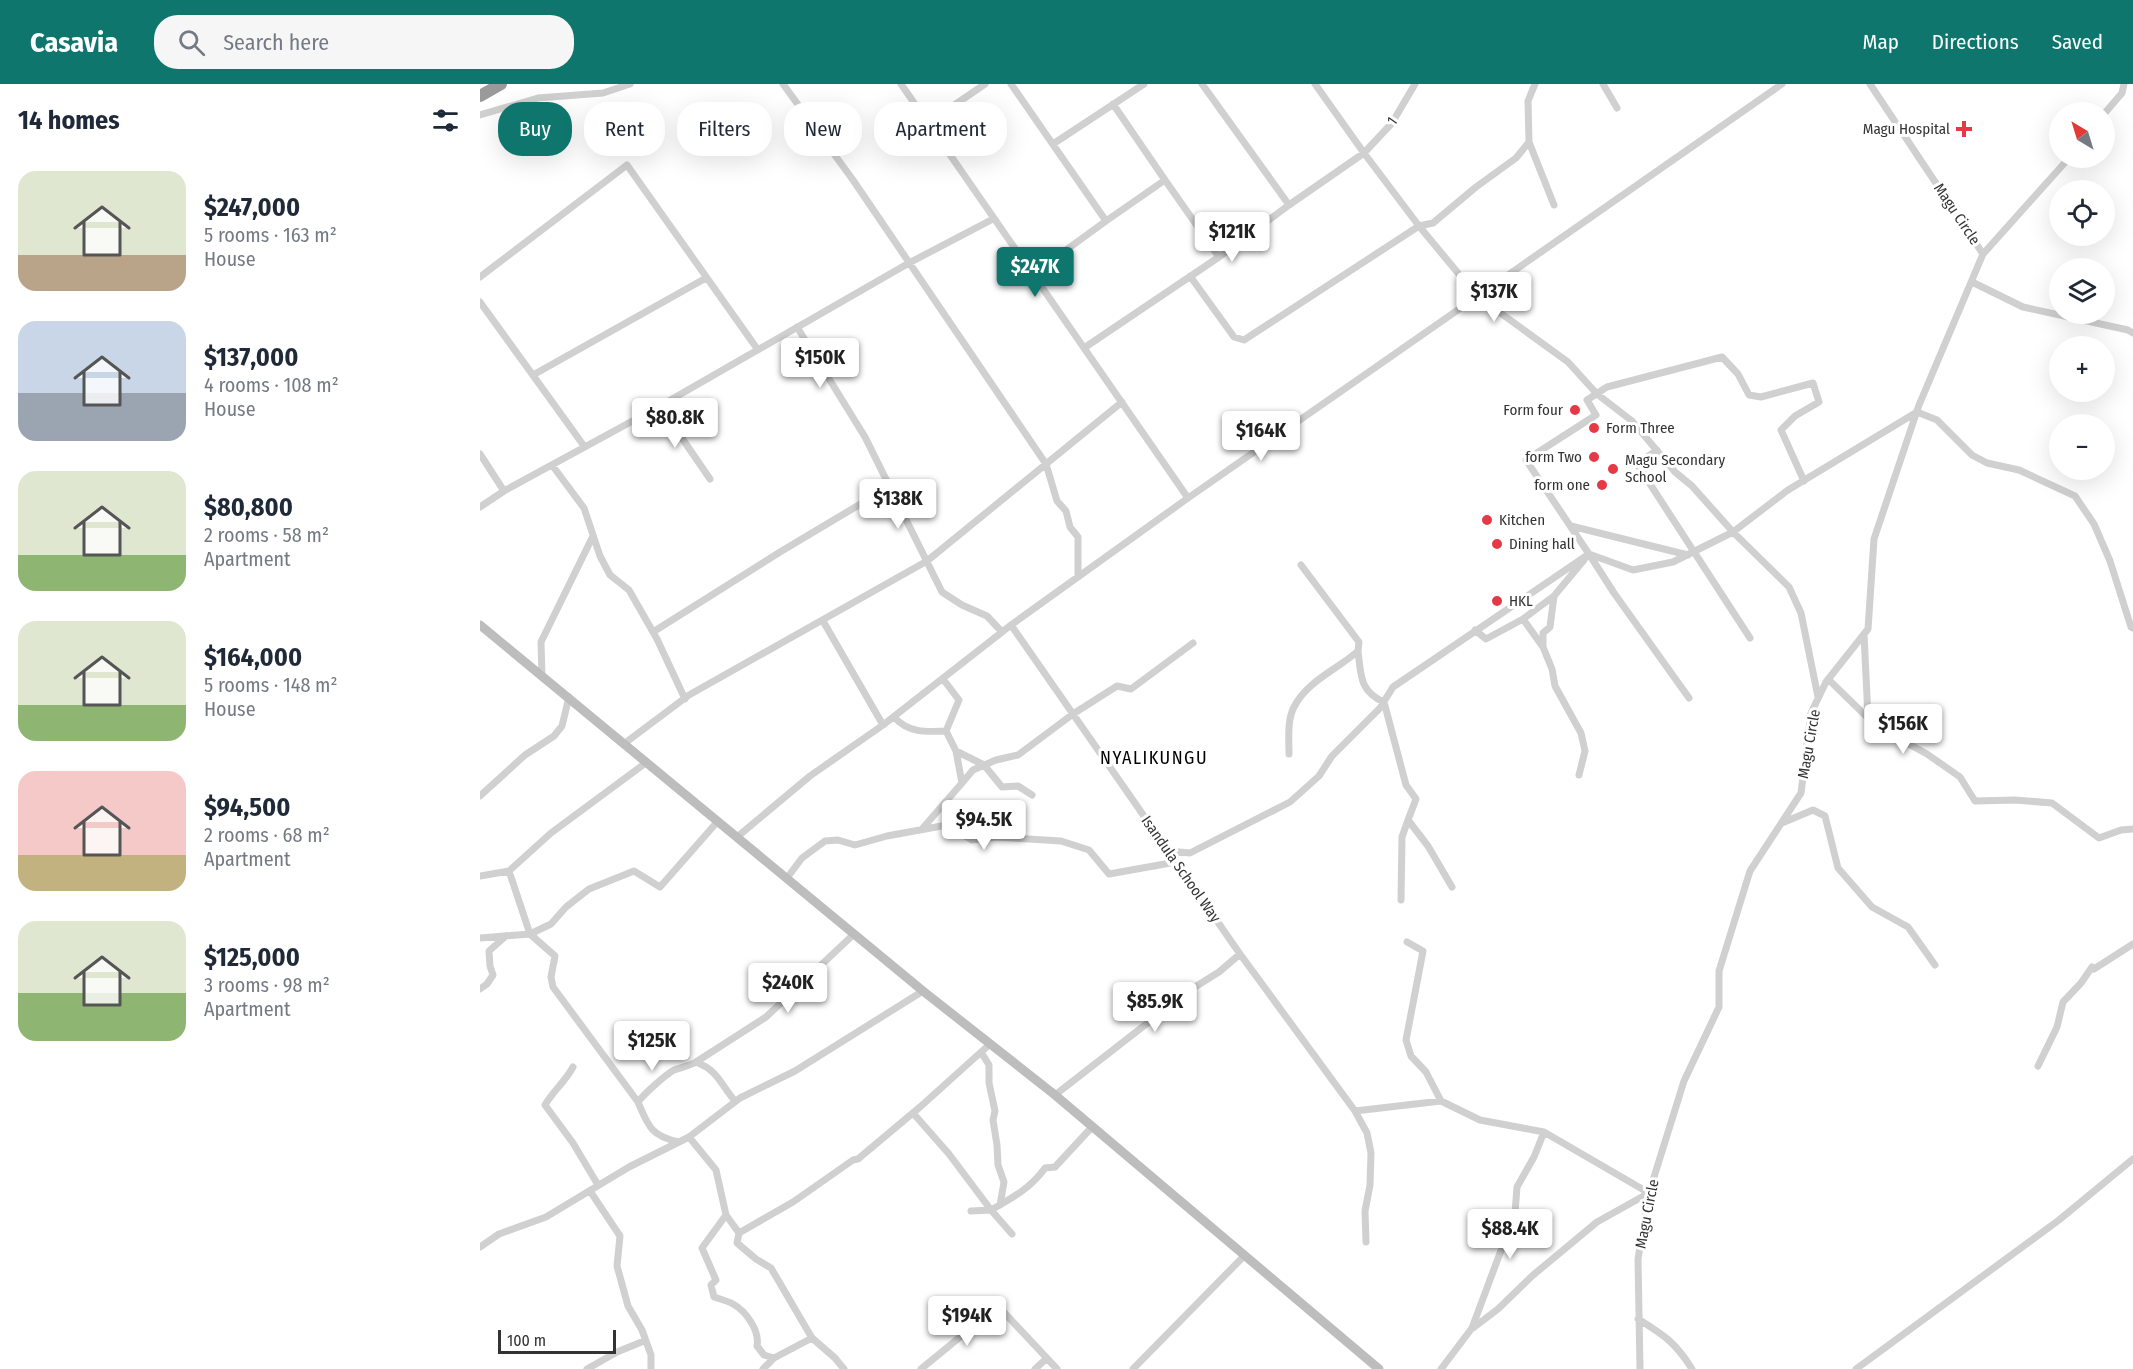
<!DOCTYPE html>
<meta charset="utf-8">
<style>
body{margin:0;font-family:"Fira Sans Condensed",sans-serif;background:#f6f6f7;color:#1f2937;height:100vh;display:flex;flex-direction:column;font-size:22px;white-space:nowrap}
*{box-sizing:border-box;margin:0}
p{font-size:20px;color:#747a83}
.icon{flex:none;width:33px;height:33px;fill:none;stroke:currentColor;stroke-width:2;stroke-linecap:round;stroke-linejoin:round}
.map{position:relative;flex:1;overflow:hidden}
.panel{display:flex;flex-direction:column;background:#fff;width:480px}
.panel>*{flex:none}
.guide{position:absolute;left:18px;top:18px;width:570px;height:54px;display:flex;gap:12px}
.needle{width:39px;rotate:322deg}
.controls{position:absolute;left:1569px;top:18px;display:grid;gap:12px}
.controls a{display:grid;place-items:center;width:66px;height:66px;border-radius:50%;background:#fff;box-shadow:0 6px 24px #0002;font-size:30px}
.scale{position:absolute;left:18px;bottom:15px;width:118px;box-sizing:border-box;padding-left:6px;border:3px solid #333;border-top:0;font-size:16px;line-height:21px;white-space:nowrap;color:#333;-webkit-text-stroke:4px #fff;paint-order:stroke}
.price{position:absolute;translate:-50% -51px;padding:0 14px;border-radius:6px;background:#fff;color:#222;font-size:20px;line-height:39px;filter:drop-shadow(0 2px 3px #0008)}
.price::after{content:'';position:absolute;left:50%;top:36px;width:18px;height:14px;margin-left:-9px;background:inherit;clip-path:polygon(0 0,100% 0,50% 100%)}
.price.active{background:#0f766e;color:#fff}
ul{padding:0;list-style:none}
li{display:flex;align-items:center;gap:18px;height:150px;padding:0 18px}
li span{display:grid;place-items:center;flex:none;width:168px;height:120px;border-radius:18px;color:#555}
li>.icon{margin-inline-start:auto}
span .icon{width:72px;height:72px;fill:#fffc;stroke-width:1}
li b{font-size:26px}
h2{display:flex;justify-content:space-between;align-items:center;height:72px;padding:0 18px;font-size:26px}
.chip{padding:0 21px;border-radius:24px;background:#fff;box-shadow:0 6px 24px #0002;font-size:21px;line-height:54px}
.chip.active{background:#0f766e;color:#fff}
header{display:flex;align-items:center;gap:36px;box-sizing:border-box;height:84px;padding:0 30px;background:#0f766e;color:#fff}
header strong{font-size:28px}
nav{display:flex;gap:33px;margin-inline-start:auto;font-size:21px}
.search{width:420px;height:54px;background:#f6f6f7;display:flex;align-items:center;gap:15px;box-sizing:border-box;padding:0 21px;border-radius:24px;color:#747a83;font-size:22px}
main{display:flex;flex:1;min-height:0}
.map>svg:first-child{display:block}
</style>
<header>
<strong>Casavia</strong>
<div class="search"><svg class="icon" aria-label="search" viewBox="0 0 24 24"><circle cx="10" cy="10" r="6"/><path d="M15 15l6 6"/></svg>Search here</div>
<nav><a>Map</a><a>Directions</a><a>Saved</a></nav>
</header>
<main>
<section class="panel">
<h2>14 homes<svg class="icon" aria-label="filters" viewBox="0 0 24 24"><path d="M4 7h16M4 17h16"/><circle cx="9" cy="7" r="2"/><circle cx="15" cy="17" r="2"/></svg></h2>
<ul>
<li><span style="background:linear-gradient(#dfe7d0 70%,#b9a48a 0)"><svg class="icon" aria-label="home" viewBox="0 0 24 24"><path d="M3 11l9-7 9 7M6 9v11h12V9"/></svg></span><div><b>$247,000</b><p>5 rooms · 163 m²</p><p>House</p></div></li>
<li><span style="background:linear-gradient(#c9d6e8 60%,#9aa5b1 0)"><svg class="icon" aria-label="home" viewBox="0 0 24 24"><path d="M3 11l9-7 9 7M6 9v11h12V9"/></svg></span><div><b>$137,000</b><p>4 rooms · 108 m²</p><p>House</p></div></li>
<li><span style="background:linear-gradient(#dfe7d0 70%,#8fb573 0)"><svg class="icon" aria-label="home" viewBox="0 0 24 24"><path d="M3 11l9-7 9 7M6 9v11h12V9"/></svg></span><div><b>$80,800</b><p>2 rooms · 58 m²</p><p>Apartment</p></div></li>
<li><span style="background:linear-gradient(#dfe7d0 70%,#8fb573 0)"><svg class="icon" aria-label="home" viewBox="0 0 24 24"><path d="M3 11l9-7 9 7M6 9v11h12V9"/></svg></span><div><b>$164,000</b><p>5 rooms · 148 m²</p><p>House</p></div></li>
<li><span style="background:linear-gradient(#f6c9c9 70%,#c2b280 0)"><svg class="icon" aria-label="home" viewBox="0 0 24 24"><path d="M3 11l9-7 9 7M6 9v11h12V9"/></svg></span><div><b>$94,500</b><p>2 rooms · 68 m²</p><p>Apartment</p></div></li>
<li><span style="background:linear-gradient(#dfe7d0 60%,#8fb573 0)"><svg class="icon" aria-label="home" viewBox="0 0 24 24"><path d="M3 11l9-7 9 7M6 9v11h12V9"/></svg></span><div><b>$125,000</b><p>3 rooms · 98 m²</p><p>Apartment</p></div></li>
</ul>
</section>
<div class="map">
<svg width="1653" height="1285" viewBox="0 0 1653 1285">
<rect width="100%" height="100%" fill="#fff"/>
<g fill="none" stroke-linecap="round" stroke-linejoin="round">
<path stroke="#d0d0d0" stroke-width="7" d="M 303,0 L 373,96 L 566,380 L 577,417 L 586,427 L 590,443 L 598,453 L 598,493
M 421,0 L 708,414
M 531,0 L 626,137 L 685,96 L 739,173
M 722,0 L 809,121
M 835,0 L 884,69 L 939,142 L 997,212 L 1088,278 L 1117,310 L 1152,337 L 1195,388 L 1212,402 L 1253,448 L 1309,503 L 1321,529 L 1338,613
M 1123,0 L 1137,24
M 633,20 L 685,96
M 1624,30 L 1642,9 L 1644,0
M 0,31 L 58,14 L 123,9 L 150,0
M 448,39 L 505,0
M 1049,58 L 1074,121
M 573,60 L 664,0
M 1503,170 L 1589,74
M 553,190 L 626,137
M 710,192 L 754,253 L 764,256 L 939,142 L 953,139 L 996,103 L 1036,74 L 1049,58 L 1048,17 L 1055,0
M 0,193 L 147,81 L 278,266
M 1492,198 L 1543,223 L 1648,246 L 1653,249
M 0,218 L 104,362
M 317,243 L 385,353 L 462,508 L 482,521 L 507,532 L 522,548
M 604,264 L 739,173 L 809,121 L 884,69 L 912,39 L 935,0
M 53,291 L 226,194
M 180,322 L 230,395
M 1177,366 L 1157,380 L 1270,554
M 0,370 L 24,407
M 72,381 L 104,424 L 120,472 L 130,491 L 149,506 L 177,555 L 205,615
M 0,423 L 24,407 L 180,322 L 429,179 L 513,135
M 1091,442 L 1208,471
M 1109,470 L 1046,376 L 1116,331 L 1107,316 L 1127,303 L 1242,273 L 1258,290 L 1269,311 L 1281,313 L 1333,299 L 1339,318 L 1315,332 L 1301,346 L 1324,397
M 1043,535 L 1074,512
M 343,537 L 403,641
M 531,541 L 760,870 L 875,1027 L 887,1049 L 891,1069 L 890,1101 L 885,1127 L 886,1158
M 995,546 L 1006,555 L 1043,535 L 1063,563 L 1072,585 L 1075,602 L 1101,649 L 1105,667 L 1099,691
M 173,548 L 300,468 L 409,403
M 1384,550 L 1388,634 L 1414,652 L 1447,670 L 1480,693 L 1495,717 L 1535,716 L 1572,719 L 1619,754 L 1641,746 L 1653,745
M 1063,562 L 1063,549 L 1070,543 L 1074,512 L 1104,476
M 878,567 C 881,590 879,607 904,618 L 926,701 L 936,715 L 928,736 L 948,762 L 972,803
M 62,592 L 61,558 L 113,452
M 1348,595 L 1388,634
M 1209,614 L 1134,509 L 1109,470 L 1153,486 L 1193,478 L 1253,448 L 1308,406 L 1437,328 L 1457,336 L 1492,371 L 1507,379 L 1539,386 L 1595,412 L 1614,440 L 1630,477 L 1651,543 L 1653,544
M 414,633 C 428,649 446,648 466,647
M 145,659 L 209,611 L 447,477 L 642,318
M 476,667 L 504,681 L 522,703 L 538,702 L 552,711
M 809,670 C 809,655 807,636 814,623 C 827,597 858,585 878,567 L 879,558 L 821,481
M 482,699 L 493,686 L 516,676 L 538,671 L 593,630 L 637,602 L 651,605 L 713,559
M 0,712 L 45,671 L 74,652 L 82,642 L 89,613
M 1302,739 L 1333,726 L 1345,732 L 1358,784 L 1392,823 L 1428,843 L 1455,881
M 442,745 L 482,699 L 476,667 L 466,647 L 479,616 L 463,595
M 257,753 L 330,692 L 403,641 L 531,541 L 708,414 L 1302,0
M 689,767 L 710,769 L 810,718 L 839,692 L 852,672 L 900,624 L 913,603 L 1109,470
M 29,787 L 50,850 L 75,872 L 71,893 L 73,903 L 158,1018
M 0,792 L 29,787 L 71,749 L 167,678
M 307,794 L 322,774 L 345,757 L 358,756 L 375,761 L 407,752 L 467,741 L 492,756 L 516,753 L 581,757 L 609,766 L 629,790 L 696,778
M 921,816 L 922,753 L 928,736
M 0,854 L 50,850 L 71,840 L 86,823 L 109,805 L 154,787 L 180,803 L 238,737
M 927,858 L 943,867 L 926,956 L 931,972 L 946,988 L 961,1017
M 1614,885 L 1653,860
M 0,905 L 7,900 L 13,891 L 10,882 L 9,867 L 26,852
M 501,968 L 509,981 L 509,999 L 515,1027 L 513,1036 L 517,1061 L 518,1081 L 524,1098 L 520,1121
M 216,978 L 286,933 L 374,850
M 1558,982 L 1577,943 L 1583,918 L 1601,899 L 1612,883
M 93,983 C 85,998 73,1007 65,1021 L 93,1059 L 118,1101
M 575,1011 L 710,906 L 739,888 L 760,870
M 875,1027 L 961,1017 L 1000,1036 L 1064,1048 L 1169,1109
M 433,1029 L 469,1070 L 511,1126 C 532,1114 551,1104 565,1084 L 575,1083 L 612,1043
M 209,1053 L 236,1086 L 246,1131 L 259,1149 L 257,1159 L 276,1175 L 291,1184 L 332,1254 L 355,1274 L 364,1285
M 199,1058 C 171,1052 168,1042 158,1018 C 164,1010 185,991 194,986 C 202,983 209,982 216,978 C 239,987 240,1000 255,1017
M 110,1107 L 140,1152 L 137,1182 L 148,1222 L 162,1246 L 171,1271 L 171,1285
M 491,1127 L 511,1126 L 532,1150
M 246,1131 L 222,1164 L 236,1196 L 231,1201 L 234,1213 C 240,1215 248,1217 253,1220 C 266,1227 280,1247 277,1262 L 284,1271 L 294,1274
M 259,1149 L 313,1118 L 373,1076 L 378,1075 L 440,1023 L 510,960
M 0,1163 L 19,1150 L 66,1133 L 149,1083 L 209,1053 L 260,1014 L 315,987 L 443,907
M 1158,1235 C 1184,1251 1196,1259 1212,1285
M 993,1244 L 1018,1225 L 1052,1192 L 1117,1138 L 1169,1109
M 107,1285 L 137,1268 L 164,1257
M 283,1285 L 294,1274 L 332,1254
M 441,1285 L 518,1222 L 577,1285
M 555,1285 L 567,1274
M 653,1285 L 764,1172
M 961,1285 L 992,1244 L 1035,1129 L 1037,1103 L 1054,1073 L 1064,1048
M 1160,1285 L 1158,1175 L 1169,1109 L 1204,997 L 1239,923 L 1239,887 L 1270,787 L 1321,709 L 1331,629 L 1346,598 L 1388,545 L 1394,455 L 1439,321 L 1503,170 L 1390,0
M 1376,1285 L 1579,1136 L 1653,1075"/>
<path stroke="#bdbdbd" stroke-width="9" d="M 0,541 L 443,907 L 575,1011 L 899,1285"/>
<path stroke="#9a9a9a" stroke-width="12" d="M 0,12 L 21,0"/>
</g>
<g fill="#e63946" stroke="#fff" stroke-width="2">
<path d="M1481 36h6v6h6v6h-6v6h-6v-6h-6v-6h6z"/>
<circle cx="1095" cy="326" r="6"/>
<circle cx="1114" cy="344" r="6"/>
<circle cx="1114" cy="373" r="6"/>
<circle cx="1133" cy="385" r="6"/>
<circle cx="1122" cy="401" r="6"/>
<circle cx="1007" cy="436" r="6"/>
<circle cx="1017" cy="460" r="6"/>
<circle cx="1017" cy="517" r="6"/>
</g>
<g text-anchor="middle" stroke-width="6" stroke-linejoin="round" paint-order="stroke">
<g font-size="15" fill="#333" stroke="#fff">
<text transform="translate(912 37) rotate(-55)" y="5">1</text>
<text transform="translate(1477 130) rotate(56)" y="5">Magu Circle</text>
<text transform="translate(1329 660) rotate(-80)" y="5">Magu Circle</text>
<text transform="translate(701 785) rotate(55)" y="5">Isandula School Way</text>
<text transform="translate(1167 1130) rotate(-79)" y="5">Magu Circle</text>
</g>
<g font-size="15" fill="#333" stroke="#fff" text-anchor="start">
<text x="1470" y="50" text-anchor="end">Magu Hospital</text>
<text x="1083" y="331" text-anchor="end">Form four</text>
<text x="1126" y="349">Form Three</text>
<text x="1102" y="378" text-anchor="end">form Two</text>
<text x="1145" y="381">Magu Secondary<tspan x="1145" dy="17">School</tspan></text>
<text x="1110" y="406" text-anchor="end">form one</text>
<text x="1019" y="441">Kitchen</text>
<text x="1029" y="465">Dining hall</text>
<text x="1029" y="522">HKL</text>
</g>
<g font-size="18" letter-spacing="1.5" fill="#000" stroke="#fff">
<text x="674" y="680">NYALIKUNGU</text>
</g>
</g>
</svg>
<div class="controls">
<a><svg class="needle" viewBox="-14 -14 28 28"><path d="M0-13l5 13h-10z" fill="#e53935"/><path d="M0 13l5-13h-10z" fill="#747a83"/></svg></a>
<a><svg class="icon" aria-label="locate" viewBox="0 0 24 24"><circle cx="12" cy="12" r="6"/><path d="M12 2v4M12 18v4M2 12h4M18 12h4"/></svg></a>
<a><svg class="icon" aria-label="layers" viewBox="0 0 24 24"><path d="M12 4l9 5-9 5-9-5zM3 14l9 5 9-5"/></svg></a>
<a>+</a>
<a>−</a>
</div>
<div class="scale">100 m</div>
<b class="price" style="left:752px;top:179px">$121K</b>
<b class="price active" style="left:555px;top:214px">$247K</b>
<b class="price" style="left:1014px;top:239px">$137K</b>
<b class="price" style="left:340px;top:305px">$150K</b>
<b class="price" style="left:195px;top:365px">$80.8K</b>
<b class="price" style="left:781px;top:378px">$164K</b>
<b class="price" style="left:418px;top:446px">$138K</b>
<b class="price" style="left:1423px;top:671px">$156K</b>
<b class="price" style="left:504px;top:767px">$94.5K</b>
<b class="price" style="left:308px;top:930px">$240K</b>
<b class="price" style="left:675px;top:949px">$85.9K</b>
<b class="price" style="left:172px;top:988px">$125K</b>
<b class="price" style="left:1030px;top:1176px">$88.4K</b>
<b class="price" style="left:487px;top:1263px">$194K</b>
<div class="guide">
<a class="chip active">Buy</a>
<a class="chip">Rent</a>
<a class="chip">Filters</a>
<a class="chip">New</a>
<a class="chip">Apartment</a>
</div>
</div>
</main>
